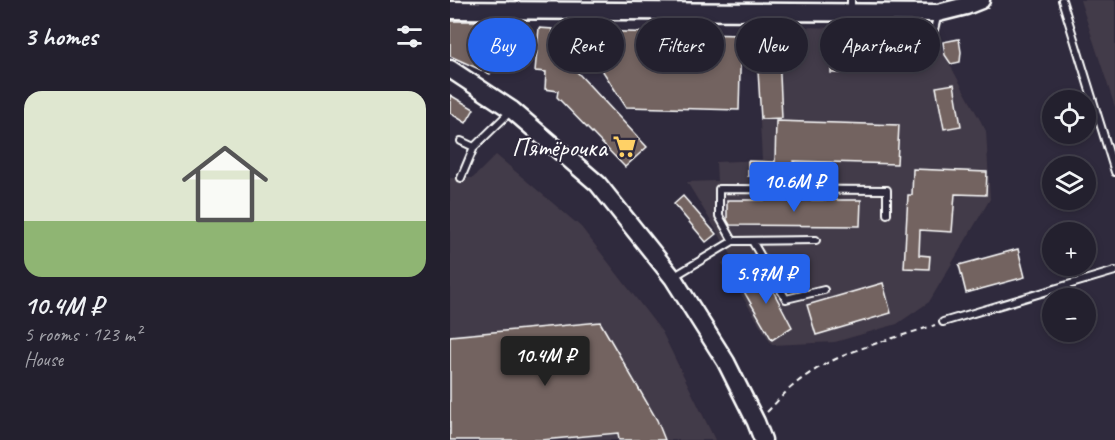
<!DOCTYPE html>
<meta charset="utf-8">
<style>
body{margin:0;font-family:Caveat,sans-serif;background:#2b2836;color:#f1f3f6;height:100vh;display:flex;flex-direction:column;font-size:22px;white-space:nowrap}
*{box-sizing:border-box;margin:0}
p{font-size:20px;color:#a3a3aa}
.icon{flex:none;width:33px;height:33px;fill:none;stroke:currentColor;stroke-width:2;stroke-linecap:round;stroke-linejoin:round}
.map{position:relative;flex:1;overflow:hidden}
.details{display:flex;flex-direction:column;background:#23202e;width:450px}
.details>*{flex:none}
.hud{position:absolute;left:18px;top:18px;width:556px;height:54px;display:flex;gap:12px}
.controls{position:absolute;left:592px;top:90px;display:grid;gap:12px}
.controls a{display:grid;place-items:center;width:54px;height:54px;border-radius:50%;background:#23202e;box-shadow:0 3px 9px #0003,0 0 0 2px #403e4a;font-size:30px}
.price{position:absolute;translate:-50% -51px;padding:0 14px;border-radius:6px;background:#2563eb;color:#fff;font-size:20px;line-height:39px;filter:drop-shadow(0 2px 3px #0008)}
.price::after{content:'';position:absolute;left:50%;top:36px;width:18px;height:14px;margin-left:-9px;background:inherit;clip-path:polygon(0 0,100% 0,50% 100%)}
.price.active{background:#222;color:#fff}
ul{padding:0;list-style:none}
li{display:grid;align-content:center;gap:12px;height:318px;padding:0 24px}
li span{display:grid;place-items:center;height:186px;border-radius:18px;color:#555}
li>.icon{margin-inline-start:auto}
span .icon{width:108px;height:108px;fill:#fffc;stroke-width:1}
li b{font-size:26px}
h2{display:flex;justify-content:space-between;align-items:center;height:72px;padding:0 24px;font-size:26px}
.tag{padding:0 21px;border-radius:27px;background:#23202e;box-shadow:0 3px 9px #0003,0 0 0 2px #403e4a;font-size:21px;line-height:54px}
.tag.active{background:#2563eb;color:#fff}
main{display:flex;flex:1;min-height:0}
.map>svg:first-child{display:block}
</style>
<main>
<section class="details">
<h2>3 homes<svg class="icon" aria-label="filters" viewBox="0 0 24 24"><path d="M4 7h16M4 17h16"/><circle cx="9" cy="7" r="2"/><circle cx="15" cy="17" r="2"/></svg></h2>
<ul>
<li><span style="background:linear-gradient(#dfe7d0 70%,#8fb573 0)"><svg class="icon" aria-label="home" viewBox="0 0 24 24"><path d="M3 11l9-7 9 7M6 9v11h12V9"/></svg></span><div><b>10.4M ₽</b><p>5 rooms · 123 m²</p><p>House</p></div></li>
</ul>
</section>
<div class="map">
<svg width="665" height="440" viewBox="0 0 665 440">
<rect width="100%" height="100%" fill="#2f2a3d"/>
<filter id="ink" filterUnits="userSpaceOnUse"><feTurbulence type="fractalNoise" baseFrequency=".0167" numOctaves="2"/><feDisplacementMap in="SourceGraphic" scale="12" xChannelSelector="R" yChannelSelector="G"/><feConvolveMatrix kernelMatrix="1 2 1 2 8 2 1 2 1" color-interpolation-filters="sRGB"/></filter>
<g filter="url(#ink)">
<path fill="#433b48" d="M 630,0 L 665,0 L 665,107 Z
M 305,26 L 481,30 L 536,131 L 540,199 L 479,302 L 447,324 L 385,342 L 322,345 L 272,263 L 282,256 L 237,182 L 267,181 L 266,162 L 312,160 Z
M 46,155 L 131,227 L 212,332 L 265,440 L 0,440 L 0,178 L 23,178 Z"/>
<path fill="#736461" stroke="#fff" stroke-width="1.5" d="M 0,21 L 64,21 L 40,74 L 0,56 Z
M 89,28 L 103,29 L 101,47 L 114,49 L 114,58 L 197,147 L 175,167 L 107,97 L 108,91 L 95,89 L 96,72 L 85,71 Z
M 137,31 L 291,35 L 289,110 L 176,107 L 136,45 Z
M 509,39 L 511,52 L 510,62 L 501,64 L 495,55 L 493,42 Z
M 381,49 L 445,49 L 445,73 L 381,73 Z
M 329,54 L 332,118 L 311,119 L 307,55 Z
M 504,84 L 511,126 L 494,129 L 486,87 Z
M 0,95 L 24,109 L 16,123 L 0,113 Z
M 326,121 L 449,125 L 447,164 L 344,161 L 343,178 L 298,176 L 298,161 L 325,162 Z
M 463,169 L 537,172 L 536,195 L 505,194 L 502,232 L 470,230 L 469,255 L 480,256 L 479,269 L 454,268 L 458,195 L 462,195 Z
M 233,196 L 266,234 L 256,242 L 224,204 Z
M 277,200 L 411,200 L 410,226 L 280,225 L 277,220 Z
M 568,249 L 575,277 L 516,293 L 509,265 Z
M 312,270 L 342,327 L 322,340 L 289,283 Z
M 433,283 L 441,313 L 366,335 L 357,305 Z
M 150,322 L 207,420 L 215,440 L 169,440 L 168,433 L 92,440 L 0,440 L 0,336 Z"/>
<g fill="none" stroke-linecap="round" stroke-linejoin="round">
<defs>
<path id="lane" d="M 401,0 L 401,11
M 612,0 L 665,172
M 460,58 L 483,34 L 488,13
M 11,141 L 24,147
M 11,178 L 24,147 L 62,110
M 283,241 L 269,216 L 269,189 L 437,190 L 437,214
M 302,241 L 336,299 L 374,290
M 223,277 L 283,241 L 366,240
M 493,322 L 665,271"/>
<path id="secondary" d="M 0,10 L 488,13 L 516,6 L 531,0
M 0,69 L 62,110 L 148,184 L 223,278 L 276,362 L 306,422 L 313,440"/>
</defs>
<use href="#lane" stroke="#fff" stroke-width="10"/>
<use href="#secondary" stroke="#fff" stroke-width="21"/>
<path stroke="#fff" stroke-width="2" stroke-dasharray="6 4.5" stroke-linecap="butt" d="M 317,412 C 326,403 334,393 344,385 C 383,352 437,341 485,325"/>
<use href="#lane" stroke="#2f2a3d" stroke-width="6"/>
<use href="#secondary" stroke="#2f2a3d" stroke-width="16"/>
</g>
</g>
<defs>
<symbol id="supermarket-bare" viewBox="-9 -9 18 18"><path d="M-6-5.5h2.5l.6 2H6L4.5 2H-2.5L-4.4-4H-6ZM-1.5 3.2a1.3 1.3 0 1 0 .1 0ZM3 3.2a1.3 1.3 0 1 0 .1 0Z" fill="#ffd166" stroke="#2f2a3d" stroke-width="2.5" paint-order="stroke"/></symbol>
</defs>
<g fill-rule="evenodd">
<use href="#supermarket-bare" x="158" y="130" width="33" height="33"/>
</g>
<g text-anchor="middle" stroke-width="4.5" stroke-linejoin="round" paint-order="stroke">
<g font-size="26" fill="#fff" stroke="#2f2a3d" text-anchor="end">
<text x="157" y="156">Пятёрочка</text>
</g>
</g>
</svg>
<div class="controls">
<a><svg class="icon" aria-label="locate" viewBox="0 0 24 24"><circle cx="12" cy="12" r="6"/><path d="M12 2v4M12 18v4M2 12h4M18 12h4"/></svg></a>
<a><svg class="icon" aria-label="layers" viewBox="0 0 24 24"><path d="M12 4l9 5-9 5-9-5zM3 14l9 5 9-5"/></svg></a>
<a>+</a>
<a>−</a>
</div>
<b class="price" style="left:344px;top:213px">10.6M ₽</b>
<b class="price" style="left:316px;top:305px">5.97M ₽</b>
<b class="price active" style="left:95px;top:387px">10.4M ₽</b>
<div class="hud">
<a class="tag active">Buy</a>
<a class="tag">Rent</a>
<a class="tag">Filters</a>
<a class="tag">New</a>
<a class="tag">Apartment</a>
</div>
</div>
</main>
